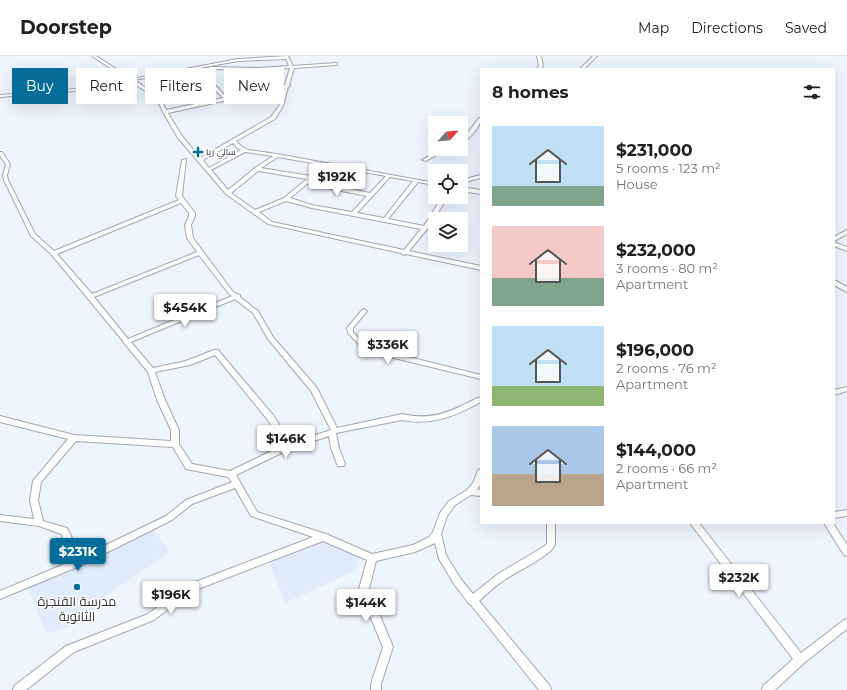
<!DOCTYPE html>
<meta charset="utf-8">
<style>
body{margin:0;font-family:Montserrat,Cairo,sans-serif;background:#f2f2f2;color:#202124;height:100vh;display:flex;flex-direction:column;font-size:15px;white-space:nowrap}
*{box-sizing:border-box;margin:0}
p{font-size:13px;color:#757577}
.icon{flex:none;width:22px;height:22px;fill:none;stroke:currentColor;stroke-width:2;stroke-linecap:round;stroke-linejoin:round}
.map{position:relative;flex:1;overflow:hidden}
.details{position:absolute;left:480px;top:12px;width:355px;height:456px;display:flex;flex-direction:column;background:#fff;border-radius:0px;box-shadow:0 4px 16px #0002}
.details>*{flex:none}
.guide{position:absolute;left:12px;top:12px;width:380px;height:36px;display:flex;gap:8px}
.needle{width:26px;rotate:63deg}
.tools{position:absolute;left:428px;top:60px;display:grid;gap:8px}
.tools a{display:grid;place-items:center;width:40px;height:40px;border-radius:0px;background:#fff;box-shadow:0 4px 16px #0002;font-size:20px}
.price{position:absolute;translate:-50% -34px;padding:0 9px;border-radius:4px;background:#fff;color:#222;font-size:13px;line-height:26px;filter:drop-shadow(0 1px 2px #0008)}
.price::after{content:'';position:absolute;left:50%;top:24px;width:12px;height:9px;margin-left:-6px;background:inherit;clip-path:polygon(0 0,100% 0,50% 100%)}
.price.active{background:#056d9a;color:#fff}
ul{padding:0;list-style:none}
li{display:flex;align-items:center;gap:12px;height:100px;padding:0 12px}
li span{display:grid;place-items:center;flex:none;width:112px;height:80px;border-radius:0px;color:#555}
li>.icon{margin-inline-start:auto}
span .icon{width:48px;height:48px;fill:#fffc;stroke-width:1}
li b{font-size:17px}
h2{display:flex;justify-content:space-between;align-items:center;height:48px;padding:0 12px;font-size:17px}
.tag{padding:0 14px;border-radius:0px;background:#fff;box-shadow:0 4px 16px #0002;font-size:14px;line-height:36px}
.tag.active{background:#056d9a;color:#fff}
header{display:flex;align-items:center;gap:24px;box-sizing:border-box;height:56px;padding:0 20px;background:#fff;border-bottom:1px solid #e0e0e0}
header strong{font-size:19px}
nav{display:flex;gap:22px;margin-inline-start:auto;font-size:14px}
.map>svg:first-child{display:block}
</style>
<header>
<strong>Doorstep</strong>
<nav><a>Map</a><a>Directions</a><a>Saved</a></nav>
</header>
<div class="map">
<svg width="847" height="634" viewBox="0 0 847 634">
<rect width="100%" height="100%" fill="#eff5ff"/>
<path fill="#e0ebfb" d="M 153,474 L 170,496 L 98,545 L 95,562 L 47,578 L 26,530 L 75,511 Z
M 317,484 L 361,497 L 356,514 L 285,547 L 269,504 Z"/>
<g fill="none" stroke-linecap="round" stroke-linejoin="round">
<defs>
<path id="minor" d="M 92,0 L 96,0 L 132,23 L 238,3 L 288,0 L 293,10 L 337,7 L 337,9 L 336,9 L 294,12 L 289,29 L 290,30 L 288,31 L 283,50 L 275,63 L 236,85 L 241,90 L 248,94 L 277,98 L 435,127 L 435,129 L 418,126 L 388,163 L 424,170 L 442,141 L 448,141 L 427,173 L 409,195 L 481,210 L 481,214 L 406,198 L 404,199 L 401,197 L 268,168 L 226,138 L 178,82 L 163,56 L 157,43 L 130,25 L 76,35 L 0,41 L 0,39 L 76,33 L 127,23 ZM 286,3 L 289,10 L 258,12 L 209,11 L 209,13 L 210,13 L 257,14 L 269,33 L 227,42 L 199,12 L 238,5 ZM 290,12 L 285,29 L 273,32 L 261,14 ZM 195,13 L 223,42 L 166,54 L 160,41 L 134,24 ZM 284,32 L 279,50 L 271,61 L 200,102 L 182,80 L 168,57 ZM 233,87 L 237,92 L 241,94 L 209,112 L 203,104 ZM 245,96 L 273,100 L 255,112 L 228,134 L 211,114 ZM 278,101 L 323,109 L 310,120 L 261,112 ZM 328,110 L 386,120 L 370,137 L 310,125 ZM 258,115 L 307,123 L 284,142 L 255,154 L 231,137 ZM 390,121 L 413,125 L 384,162 L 357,157 ZM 307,128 L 367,140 L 352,156 L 312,149 L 290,142 ZM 286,145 L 312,152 L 421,173 L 404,194 L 272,166 L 259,156 Z
M 537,0 L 541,0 L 543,10 L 541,13 L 537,13 L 539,10 Z
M 593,0 L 597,0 L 584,13 L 580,13 Z
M 479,62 L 481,62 C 481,70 469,84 461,87 L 461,84 L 465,81 Z
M 442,93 L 447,93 L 426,105 L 422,104 Z
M 0,96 L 2,96 L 10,108 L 7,119 L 8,124 L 35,178 L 54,195 L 179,144 L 176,140 L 182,104 L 186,103 L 182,140 L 195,157 L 195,160 L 191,169 L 193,182 L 233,236 L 237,238 L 240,239 L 240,241 L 258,255 L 273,281 L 317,332 L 337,372 L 402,358 C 423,363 442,360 461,350 C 468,347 474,343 481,341 L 481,346 C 456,360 431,370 402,364 L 336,377 L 339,392 L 345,408 L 344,410 L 338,410 L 337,408 L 331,392 L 329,380 L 292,392 L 236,419 L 257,456 L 326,478 L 372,498 L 413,489 L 429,481 L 433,476 L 440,457 L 449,445 L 467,434 L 473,427 L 478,414 L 481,413 L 481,428 L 477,433 L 481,434 L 481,440 L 471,439 L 455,449 L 447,460 L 441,478 L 446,499 L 460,522 L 473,538 L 498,518 L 540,493 L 547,488 L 547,467 L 555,467 L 555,489 C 550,500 518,515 506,523 C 496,529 488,537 479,545 L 550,630 L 551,634 L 539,634 L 471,549 L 469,548 L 467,545 L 454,528 L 439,503 L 435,487 L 415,496 L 376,505 L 369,533 L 393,591 L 381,628 L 381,634 L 371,634 L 371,628 L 383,591 L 359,533 L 367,504 L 323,485 L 193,535 L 154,564 L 74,596 L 26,634 L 13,634 L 14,630 L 66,590 L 148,558 L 187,529 L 313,481 L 251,460 L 235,432 L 192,448 L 172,464 L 82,509 L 0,543 L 0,535 L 74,504 L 61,478 L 39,470 L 0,465 L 0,459 L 34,463 L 30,444 L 33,425 L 68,383 L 0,366 L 0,360 L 74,379 L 171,385 L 171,374 L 157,344 L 148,316 L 125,288 L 124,287 L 123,285 L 51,198 L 31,180 L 4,124 L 3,119 L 6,108 L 0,100 ZM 181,147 L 189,157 L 189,160 L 185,169 L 187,182 L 197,196 L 92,238 L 57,198 ZM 199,199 L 229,238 L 232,240 L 128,283 L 94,241 ZM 235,243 L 253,257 L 268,283 L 311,335 L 331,374 L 291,387 L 273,359 L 218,294 L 214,294 L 186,305 L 153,312 L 131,286 ZM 215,299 L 267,363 L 284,389 L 230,415 L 192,408 L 179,388 L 179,374 L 165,344 L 155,316 L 190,309 ZM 76,385 L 173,391 L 186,413 L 228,421 L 232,426 L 186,444 L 166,460 L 81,501 L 67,472 L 43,465 L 38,444 L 41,426 Z
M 481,119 L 481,122 L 461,127 L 461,124 Z
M 461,131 L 481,134 L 481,138 L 461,135 Z
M 847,174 L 847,178 L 834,185 L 834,181 Z
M 834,186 L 847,191 L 847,195 L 834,190 Z
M 834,224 L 847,231 L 847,236 L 834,229 Z
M 364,253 L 367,255 L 353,272 L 353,276 L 365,289 L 377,293 L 481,319 L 481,323 L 373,297 L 361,291 L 348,277 L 347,272 L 362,254 Z
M 847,331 L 847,335 L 834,339 L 834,334 Z
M 847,454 L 847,460 L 834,462 L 834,456 Z
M 690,467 L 699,467 L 801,597 L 844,564 L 847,563 L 847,573 L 804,607 L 775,634 L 762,634 L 763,630 L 793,603 Z
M 824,467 L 833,467 L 847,489 L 847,500 L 844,499 Z"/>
</defs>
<use href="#minor" stroke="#a1a7b0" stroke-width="2"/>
<use href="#minor" fill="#fff" fill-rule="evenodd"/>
</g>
<g fill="#056d9a" stroke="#fff" stroke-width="1.5">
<path d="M196 90h4v4h4v4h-4v4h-4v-4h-4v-4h4z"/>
<circle cx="77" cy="531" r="4"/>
</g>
<g text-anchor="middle" stroke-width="3" stroke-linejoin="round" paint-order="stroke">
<g font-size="9" fill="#323438" stroke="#fff" text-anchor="start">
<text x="206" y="99">سالي ريا</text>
</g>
<g font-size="13" fill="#323438" stroke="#fff">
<text x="77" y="550">مدرسة القنجرة<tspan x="77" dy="15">الثانوية</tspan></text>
</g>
</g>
</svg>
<div class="tools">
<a><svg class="needle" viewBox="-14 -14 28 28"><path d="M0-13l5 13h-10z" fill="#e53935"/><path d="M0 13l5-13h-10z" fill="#757577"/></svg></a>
<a><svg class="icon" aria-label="locate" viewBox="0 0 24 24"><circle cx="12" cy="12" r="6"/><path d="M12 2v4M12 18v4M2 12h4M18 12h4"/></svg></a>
<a><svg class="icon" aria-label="layers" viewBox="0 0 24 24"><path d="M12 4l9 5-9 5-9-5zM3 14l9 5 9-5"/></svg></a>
</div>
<b class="price" style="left:337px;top:141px">$192K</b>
<b class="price" style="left:185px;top:272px">$454K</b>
<b class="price" style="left:388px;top:309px">$336K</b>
<b class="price" style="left:286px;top:403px">$146K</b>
<b class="price active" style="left:78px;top:516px">$231K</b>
<b class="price" style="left:739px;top:542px">$232K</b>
<b class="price" style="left:171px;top:559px">$196K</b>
<b class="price" style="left:366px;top:567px">$144K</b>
<div class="guide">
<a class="tag active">Buy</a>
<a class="tag">Rent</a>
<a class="tag">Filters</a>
<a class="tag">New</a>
</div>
<section class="details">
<h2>8 homes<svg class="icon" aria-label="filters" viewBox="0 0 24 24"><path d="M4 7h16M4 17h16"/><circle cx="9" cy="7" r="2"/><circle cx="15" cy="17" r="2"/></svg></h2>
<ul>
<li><span style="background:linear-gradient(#bfe0f5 75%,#7fa58c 0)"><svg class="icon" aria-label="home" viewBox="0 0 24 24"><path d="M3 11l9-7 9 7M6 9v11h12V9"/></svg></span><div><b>$231,000</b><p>5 rooms · 123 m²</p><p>House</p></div></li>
<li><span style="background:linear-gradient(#f6c9c9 65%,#7fa58c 0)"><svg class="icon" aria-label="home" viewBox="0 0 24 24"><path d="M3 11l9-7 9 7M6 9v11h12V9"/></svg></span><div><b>$232,000</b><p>3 rooms · 80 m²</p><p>Apartment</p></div></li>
<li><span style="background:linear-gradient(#bfe0f5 75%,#8fb573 0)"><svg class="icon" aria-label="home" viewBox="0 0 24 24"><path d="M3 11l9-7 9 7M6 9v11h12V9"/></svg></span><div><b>$196,000</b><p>2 rooms · 76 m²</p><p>Apartment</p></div></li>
<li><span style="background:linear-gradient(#a9c7e8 60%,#b9a48a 0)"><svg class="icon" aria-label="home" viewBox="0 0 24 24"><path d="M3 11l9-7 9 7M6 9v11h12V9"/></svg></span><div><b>$144,000</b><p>2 rooms · 66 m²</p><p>Apartment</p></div></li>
</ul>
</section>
</div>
